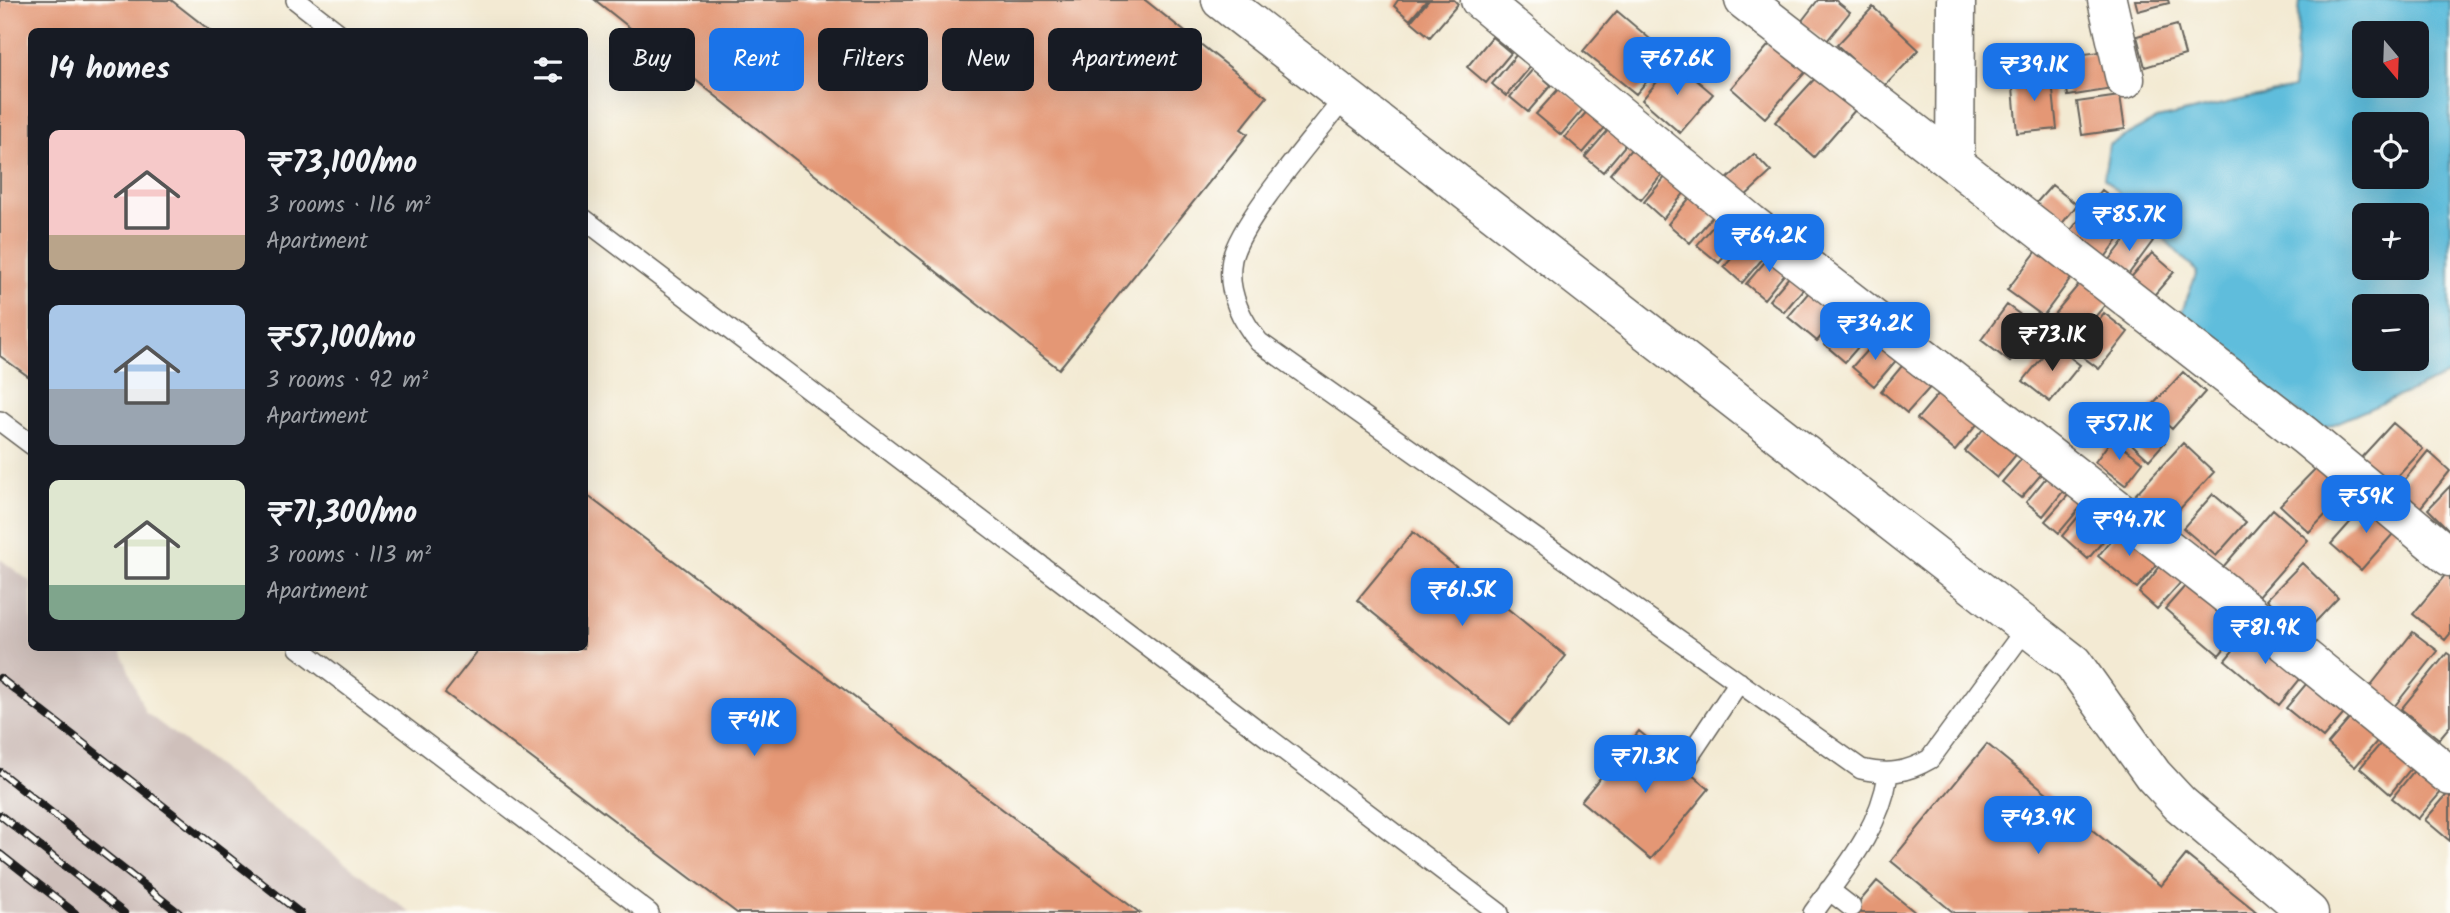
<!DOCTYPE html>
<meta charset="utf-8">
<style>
body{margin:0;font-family:Kalam,sans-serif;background:#242831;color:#f1f3f6;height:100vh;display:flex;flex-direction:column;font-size:26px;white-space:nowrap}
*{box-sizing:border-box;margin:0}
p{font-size:23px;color:#9ea1a6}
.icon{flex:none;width:38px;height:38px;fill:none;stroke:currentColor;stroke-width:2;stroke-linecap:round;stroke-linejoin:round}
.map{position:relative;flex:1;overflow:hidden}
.details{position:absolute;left:28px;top:28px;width:560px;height:623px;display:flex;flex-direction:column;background:#171b24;border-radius:10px;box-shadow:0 7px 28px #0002}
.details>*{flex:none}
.banner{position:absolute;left:609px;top:28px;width:665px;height:63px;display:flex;gap:14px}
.needle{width:46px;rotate:161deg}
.controls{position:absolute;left:2352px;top:21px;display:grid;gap:14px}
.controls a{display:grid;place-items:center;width:77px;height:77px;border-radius:10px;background:#171b24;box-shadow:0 7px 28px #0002;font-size:35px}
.price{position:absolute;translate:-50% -60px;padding:0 16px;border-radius:14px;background:#1a73e8;color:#fff;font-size:23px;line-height:46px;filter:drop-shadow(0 2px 4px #0008)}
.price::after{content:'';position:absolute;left:50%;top:42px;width:21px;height:16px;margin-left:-10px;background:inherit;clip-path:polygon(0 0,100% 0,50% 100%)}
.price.on{background:#222;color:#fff}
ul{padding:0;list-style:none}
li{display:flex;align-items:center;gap:21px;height:175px;padding:0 21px}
li span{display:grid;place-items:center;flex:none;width:196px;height:140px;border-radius:10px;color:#555}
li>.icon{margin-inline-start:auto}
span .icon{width:84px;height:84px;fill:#fffc;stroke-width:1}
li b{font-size:30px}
h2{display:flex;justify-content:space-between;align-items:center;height:84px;padding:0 21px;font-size:30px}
.tag{padding:0 24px;border-radius:10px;background:#171b24;box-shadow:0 7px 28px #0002;font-size:24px;line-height:63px}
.tag.on{background:#1a73e8;color:#fff}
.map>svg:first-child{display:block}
</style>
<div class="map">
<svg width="2450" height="913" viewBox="0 0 2450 913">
<rect width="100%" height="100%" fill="#fdfcf7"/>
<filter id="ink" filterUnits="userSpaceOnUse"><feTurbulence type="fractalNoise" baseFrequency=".0143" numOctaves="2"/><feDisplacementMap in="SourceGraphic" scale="14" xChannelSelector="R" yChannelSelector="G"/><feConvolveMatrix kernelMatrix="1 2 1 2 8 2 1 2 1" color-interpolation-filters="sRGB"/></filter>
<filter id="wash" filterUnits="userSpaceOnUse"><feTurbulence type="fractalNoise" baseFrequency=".00686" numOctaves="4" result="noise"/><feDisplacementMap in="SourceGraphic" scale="28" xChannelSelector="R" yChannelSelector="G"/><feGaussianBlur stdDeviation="1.57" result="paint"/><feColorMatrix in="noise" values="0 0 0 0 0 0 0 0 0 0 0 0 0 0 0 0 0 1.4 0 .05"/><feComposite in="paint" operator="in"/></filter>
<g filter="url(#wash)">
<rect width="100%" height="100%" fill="#f3ead3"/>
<path fill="#cfc0bb" d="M 0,559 L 31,582 L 32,648 L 120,648 L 145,712 L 411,913 L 0,913 Z"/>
<path fill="#5ebddc" stroke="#3d6c7c" stroke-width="2" fill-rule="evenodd" d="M 2300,0 L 2450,0 L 2450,374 L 2320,430 L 2179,319 L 2197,272 L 2104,178 L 2109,145 L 2157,119 L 2293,88 ZM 2364,33 L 2417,33 L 2417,86 L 2364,86 ZM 2364,124 L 2417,124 L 2417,177 L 2364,177 ZM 2364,215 L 2417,215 L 2417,268 L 2364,268 ZM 2364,306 L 2417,306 L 2417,359 L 2364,359 Z"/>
<g id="blocks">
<path fill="#e49775" d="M 0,0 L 171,0 L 212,32 L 32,32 L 32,379 L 0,356 Z
M 595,0 L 1145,0 L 1267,97 L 1241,129 L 1248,134 L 1059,369 Z
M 1398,0 L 1427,0 L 1410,20 L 1394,6 Z
M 1429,0 L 1454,0 L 1458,4 L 1430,37 L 1411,21 Z
M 1818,0 L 1835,0 L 1850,12 L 1826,42 L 1801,22 Z
M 2135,0 L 2168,0 L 2169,3 L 2138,11 Z
M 1873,7 L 1919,50 L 1883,88 L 1837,45 Z
M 1617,11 L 1669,55 L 1636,94 L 1583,51 Z
M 2177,25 L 2185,55 L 2145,67 L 2137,36 Z
M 1492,37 L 1511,53 L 1486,83 L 1467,67 Z
M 1775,38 L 1809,68 L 1765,118 L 1731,88 Z
M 2107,51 L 2113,89 L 2068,96 L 2062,57 Z
M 1517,54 L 1531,66 L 1506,96 L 1492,84 Z
M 1674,61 L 1713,94 L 1680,133 L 1642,100 Z
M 1533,69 L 1551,85 L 1528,112 L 1510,97 Z
M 2051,72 L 2057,129 L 2017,133 L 2012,76 Z
M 1819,74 L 1857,108 L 1814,157 L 1775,122 Z
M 1560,87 L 1585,107 L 1561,135 L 1536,114 Z
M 2120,96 L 2125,129 L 2082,135 L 2077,102 Z
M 1589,109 L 1608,124 L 1583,153 L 1565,137 Z
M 1610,128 L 1628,142 L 1603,172 L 1585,157 Z
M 1639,140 L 1669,166 L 1641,200 L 1610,174 Z
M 1754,154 L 1771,172 L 1743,198 L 1726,180 Z
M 1672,169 L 1691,185 L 1663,219 L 1644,202 Z
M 2052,185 L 2077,205 L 2056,231 L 2030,210 Z
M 1697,189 L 1720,208 L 1690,243 L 1668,224 Z
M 2102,190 L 2136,216 L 2103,260 L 2068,234 Z
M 1725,212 L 1747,230 L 1719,263 L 1697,245 Z
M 2134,228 L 2153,241 L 2125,279 L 2106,265 Z
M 1752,235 L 1770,250 L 1742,283 L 1724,267 Z
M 2046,239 L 2081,265 L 2043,316 L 2007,290 Z
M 1775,250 L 1793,264 L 1764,299 L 1746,284 Z
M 2152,253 L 2174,272 L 2149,301 L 2127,282 Z
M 1790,276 L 1804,288 L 1784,312 L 1769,300 Z
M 2085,277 L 2111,298 L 2070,347 L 2044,326 Z
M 1814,286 L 1843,311 L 1817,341 L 1788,317 Z
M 2007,305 L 2037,327 L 2010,362 L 1981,340 Z
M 1850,312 L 1872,331 L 1845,362 L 1824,344 Z
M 2104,313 L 2128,332 L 2099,369 L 2075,351 Z
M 1877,339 L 1899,357 L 1874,386 L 1852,367 Z
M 2053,344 L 2080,365 L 2050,402 L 2023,381 Z
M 1907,360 L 1934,383 L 1907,413 L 1881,391 Z
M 2183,372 L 2205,392 L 2172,429 L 2149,409 Z
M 1946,385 L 1984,416 L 1955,451 L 1917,419 Z
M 2128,408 L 2165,442 L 2149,460 L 2112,426 Z
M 1988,423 L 2020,450 L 1997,478 L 1965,451 Z
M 2393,423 L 2423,449 L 2389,486 L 2359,460 Z
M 2112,439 L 2143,462 L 2125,485 L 2095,462 Z
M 2183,443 L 2214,472 L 2165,525 L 2134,496 Z
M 2428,451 L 2450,471 L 2416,513 L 2393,494 Z
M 2025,455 L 2044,471 L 2021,498 L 2002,482 Z
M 2325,459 L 2354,485 L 2309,532 L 2280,505 Z
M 2049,474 L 2066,488 L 2043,516 L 2026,502 Z
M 2450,486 L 2450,531 L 2428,509 Z
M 2071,492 L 2084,503 L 2059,533 L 2045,521 Z
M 584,493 L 1140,913 L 737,913 L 445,693 L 480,648 L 584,648 Z
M 2213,494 L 2246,522 L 2216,556 L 2183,528 Z
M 2370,500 L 2400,526 L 2361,570 L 2331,544 Z
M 2088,505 L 2114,528 L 2088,559 L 2062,536 Z
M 2273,509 L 2308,540 L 2258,597 L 2223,567 Z
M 2122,527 L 2161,560 L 2137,588 L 2098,556 Z
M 1413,532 L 1566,656 L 1510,724 L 1357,600 Z
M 2302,563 L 2338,598 L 2304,634 L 2267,599 Z
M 2162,564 L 2182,581 L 2157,609 L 2139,593 Z
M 2450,569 L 2450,634 L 2445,640 L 2413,614 Z
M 2193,577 L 2247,622 L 2219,655 L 2165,609 Z
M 2252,628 L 2305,673 L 2279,705 L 2225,660 Z
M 2413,632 L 2438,651 L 2393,708 L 2368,689 Z
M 2447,653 L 2450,655 L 2450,726 L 2439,739 L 2401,709 Z
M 2312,677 L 2349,708 L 2323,738 L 2286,708 Z
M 2358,709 L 2385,732 L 2355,767 L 2328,744 Z
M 1639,731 L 1709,789 L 1651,859 L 1581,801 Z
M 2388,735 L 2418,760 L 2390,794 L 2360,768 Z
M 1987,744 L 2161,886 L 2186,855 L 2258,913 L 1954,913 L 1891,861 Z
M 2421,762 L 2448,784 L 2418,819 L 2392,798 Z
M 2450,791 L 2450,841 L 2425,820 Z
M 1877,881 L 1916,913 L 1850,913 Z"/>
</g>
</g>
<g filter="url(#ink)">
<use href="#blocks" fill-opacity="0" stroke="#67645c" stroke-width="2"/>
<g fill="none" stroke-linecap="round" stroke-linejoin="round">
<defs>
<path id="service" d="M 296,0 L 337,32
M 1345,97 C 1318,133 1241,219 1232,259 C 1226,290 1240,318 1259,342 L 1861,769 C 1888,775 1906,773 1930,759 L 2027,627
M 584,219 L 1499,913
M 0,421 L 32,445
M 299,648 L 649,913
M 1688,758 L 1739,682
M 1829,890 L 1851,907
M 1813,913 C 1844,870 1880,829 1888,775"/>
<path id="minor" d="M 1221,0 L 2073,663 L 2153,775 L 2180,804 L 2309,913
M 1480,0 L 1750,223 L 2221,590 L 2450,776
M 1744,0 L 2305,436 L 2450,557
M 2107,0 L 2125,79
M 1955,163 L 1956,0"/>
</defs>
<use href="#service" stroke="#67645c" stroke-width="22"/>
<use href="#minor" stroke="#67645c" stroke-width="41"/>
<use href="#service" stroke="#fff" stroke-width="19"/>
<use href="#minor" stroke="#fff" stroke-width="38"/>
<defs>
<path id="rail" d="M 0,678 L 300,913
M 0,772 L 179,913
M 0,815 L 124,913
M 0,854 L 75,913"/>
</defs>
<use href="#rail" stroke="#1c1c1c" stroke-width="8"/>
<use href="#rail" stroke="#fdfcf7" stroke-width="5" stroke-dasharray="16" stroke-linecap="butt"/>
</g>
</g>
</svg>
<div class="controls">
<a><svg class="needle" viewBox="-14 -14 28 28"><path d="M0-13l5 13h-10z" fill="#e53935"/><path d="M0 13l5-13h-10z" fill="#9ea1a6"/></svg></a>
<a><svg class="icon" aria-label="locate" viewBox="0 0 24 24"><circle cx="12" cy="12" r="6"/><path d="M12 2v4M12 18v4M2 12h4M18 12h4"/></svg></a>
<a>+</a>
<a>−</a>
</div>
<b class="price" style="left:1677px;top:97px">₹67.6K</b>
<b class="price" style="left:2034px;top:103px">₹39.1K</b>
<b class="price" style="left:2129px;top:253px">₹85.7K</b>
<b class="price" style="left:1769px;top:274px">₹64.2K</b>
<b class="price" style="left:1875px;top:362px">₹34.2K</b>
<b class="price on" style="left:2052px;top:373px">₹73.1K</b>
<b class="price" style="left:2119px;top:462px">₹57.1K</b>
<b class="price" style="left:2366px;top:535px">₹59K</b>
<b class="price" style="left:2129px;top:558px">₹94.7K</b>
<b class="price" style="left:1462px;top:628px">₹61.5K</b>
<b class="price" style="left:2265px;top:666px">₹81.9K</b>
<b class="price" style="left:754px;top:758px">₹41K</b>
<b class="price" style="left:1645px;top:795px">₹71.3K</b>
<b class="price" style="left:2038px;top:856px">₹43.9K</b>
<div class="banner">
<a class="tag">Buy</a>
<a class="tag on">Rent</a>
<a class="tag">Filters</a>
<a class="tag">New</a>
<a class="tag">Apartment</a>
</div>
<section class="details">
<h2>14 homes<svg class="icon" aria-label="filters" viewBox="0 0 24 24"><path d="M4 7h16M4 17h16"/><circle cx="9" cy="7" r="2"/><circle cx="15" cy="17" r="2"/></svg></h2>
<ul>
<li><span style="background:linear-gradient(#f6c9c9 75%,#b9a48a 0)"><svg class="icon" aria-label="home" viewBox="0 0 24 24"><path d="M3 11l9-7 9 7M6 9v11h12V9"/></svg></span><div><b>₹73,100/mo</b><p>3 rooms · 116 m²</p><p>Apartment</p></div></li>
<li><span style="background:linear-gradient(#a9c7e8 60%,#9aa5b1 0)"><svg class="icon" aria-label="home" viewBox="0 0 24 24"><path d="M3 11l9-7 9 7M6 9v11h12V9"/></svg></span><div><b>₹57,100/mo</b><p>3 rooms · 92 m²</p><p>Apartment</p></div></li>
<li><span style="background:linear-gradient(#dfe7d0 75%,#7fa58c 0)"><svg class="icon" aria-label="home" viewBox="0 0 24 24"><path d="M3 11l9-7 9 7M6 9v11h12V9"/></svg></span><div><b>₹71,300/mo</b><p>3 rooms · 113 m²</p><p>Apartment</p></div></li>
</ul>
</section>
</div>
